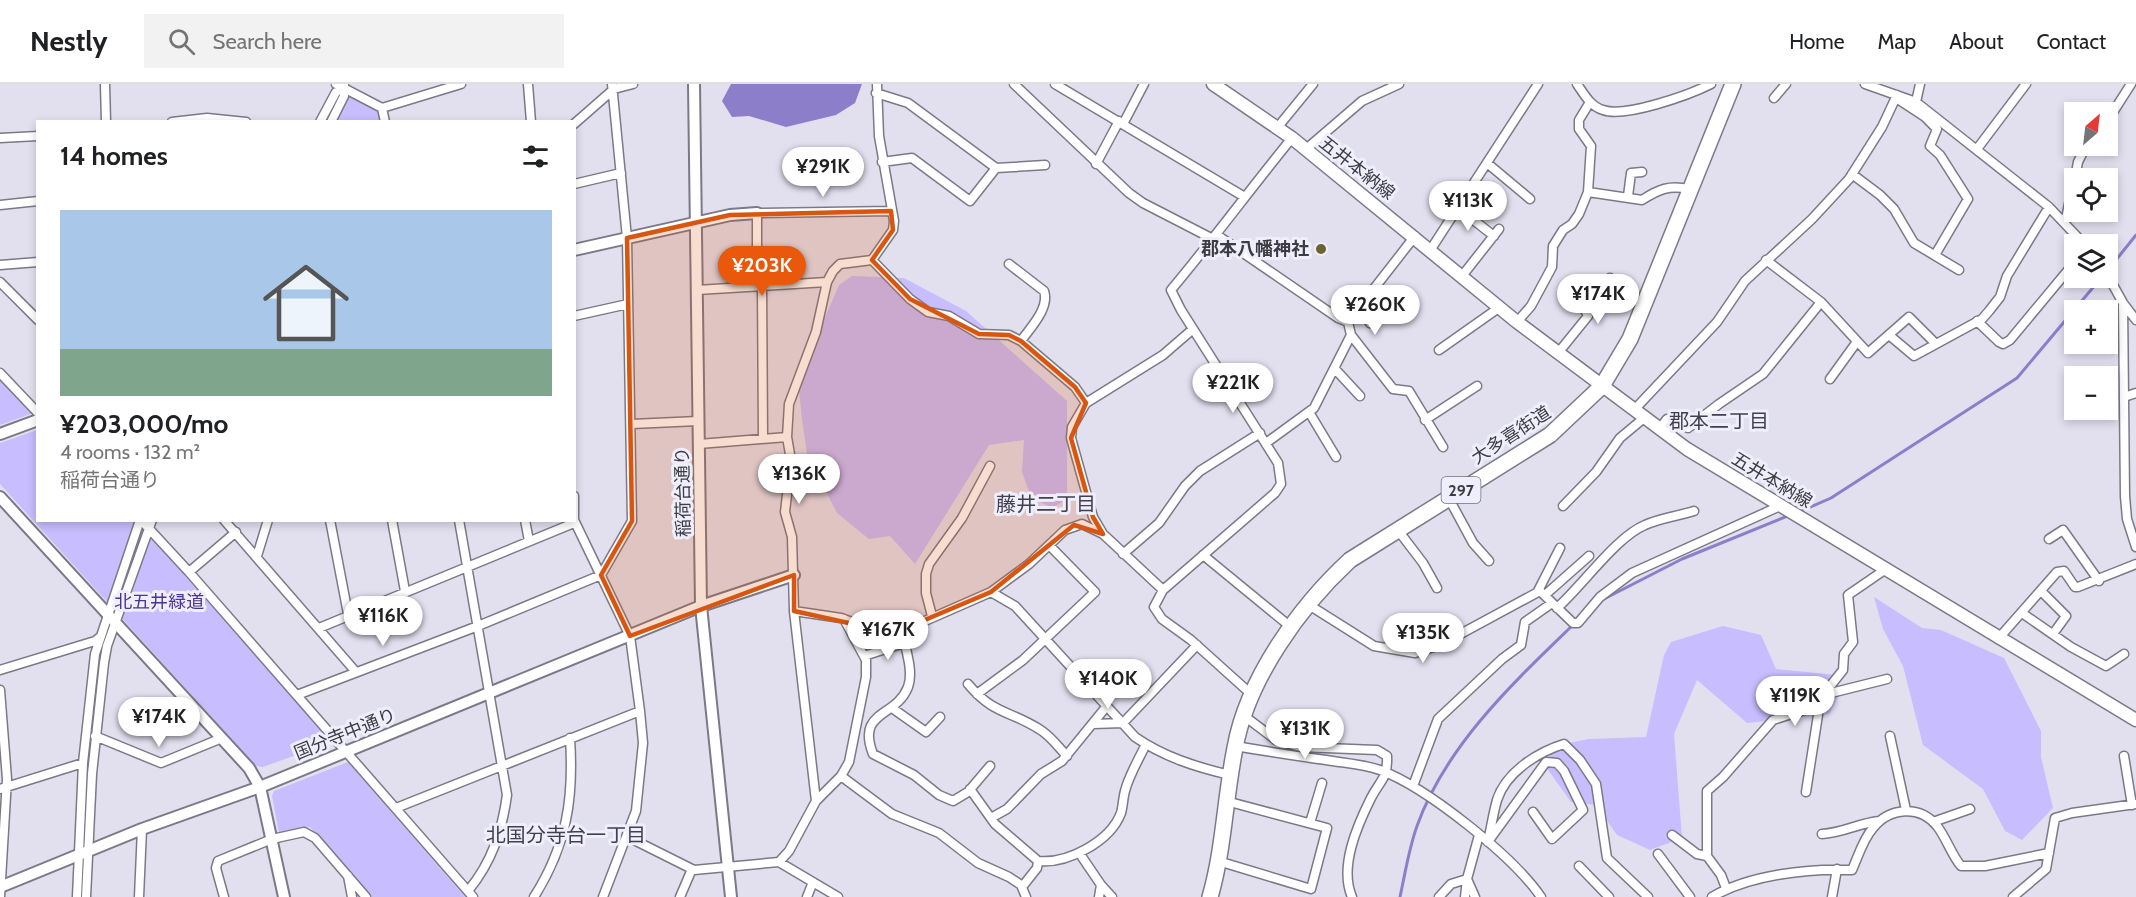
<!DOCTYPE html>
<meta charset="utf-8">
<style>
body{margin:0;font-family:Cabin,"Noto Sans JP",sans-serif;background:#f2f2f2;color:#202124;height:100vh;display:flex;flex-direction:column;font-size:22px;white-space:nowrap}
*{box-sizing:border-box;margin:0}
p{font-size:20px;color:#757577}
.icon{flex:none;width:33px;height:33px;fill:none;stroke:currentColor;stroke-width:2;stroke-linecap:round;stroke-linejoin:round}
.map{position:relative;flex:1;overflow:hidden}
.drawer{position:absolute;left:36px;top:36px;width:540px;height:402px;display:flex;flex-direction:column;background:#fff;border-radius:0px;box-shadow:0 3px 9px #0003}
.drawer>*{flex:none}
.needle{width:39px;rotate:28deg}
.buttons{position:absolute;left:2064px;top:18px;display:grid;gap:12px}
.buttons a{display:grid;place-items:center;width:54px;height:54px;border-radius:0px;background:#fff;box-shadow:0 3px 9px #0003;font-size:30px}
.price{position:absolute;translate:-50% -51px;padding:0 14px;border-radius:21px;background:#fff;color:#222;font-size:20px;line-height:39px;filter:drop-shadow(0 2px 3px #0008)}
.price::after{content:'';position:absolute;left:50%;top:36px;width:18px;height:14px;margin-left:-9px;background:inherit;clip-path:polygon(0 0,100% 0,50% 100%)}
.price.on{background:#ea580c;color:#fff}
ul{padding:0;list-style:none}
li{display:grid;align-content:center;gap:12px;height:318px;padding:0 24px}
li span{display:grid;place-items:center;height:186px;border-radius:0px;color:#555}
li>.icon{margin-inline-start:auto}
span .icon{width:108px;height:108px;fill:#fffc;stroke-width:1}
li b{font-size:26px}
h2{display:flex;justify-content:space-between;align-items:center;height:72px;padding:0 24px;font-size:26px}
header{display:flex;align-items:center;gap:36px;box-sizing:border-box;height:84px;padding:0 30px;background:#fff;border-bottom:2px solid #e0e0e0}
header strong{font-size:28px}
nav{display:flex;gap:33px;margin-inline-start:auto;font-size:21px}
.search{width:420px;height:54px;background:#f2f2f2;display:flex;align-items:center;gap:15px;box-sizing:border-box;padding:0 21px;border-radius:0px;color:#757577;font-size:22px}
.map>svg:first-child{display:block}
</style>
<header>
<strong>Nestly</strong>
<div class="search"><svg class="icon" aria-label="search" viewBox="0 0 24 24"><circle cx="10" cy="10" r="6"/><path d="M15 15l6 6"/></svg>Search here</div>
<nav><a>Home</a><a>Map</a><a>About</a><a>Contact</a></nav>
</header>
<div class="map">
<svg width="2136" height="813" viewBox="0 0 2136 813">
<rect width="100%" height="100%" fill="#e2e0ef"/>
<path fill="#c8bdfe" d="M 347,12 L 379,27 L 383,38 L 335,38 Z
M 852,192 L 904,194 L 966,227 L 1067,317 L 1067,415 L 1052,424 L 1031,413 L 1022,388 L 1024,356 L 989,361 L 915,480 L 890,452 L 869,455 L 837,429 L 807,370 L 802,335 L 798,296 L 839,201 Z
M 0,295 L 33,329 L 0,341 Z
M 37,346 L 38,436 L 134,437 L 187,492 L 332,658 L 263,683 L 256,682 L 0,400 L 0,359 Z
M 1874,513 L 1922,544 L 1941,546 L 2004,574 L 2041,647 L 2041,673 L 2053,724 L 2022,756 L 2005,747 L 1983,705 L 1923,661 L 1903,582 L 1883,545 Z
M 1723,542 L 1761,551 L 1776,585 L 1837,591 L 1839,611 L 1829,630 L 1747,639 L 1697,596 L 1674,650 L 1682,754 L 1650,766 L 1617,751 L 1596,721 L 1571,718 L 1543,679 L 1559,661 L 1589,655 L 1646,653 L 1664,571 L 1671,558 Z
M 348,678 L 465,813 L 372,813 L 310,743 L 279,749 L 272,712 L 274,707 Z"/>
<path fill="#8d7eca" d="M 731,0 L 862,0 L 855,19 L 836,31 L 786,43 L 749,32 L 732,33 L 722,17 Z"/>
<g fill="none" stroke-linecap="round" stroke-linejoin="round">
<path stroke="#8d7eca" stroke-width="3" d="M 2108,186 L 2136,151
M 1799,428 L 1831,414 L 2017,294 L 2101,194
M 1602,516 L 1682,475 L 1790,431
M 1400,813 C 1405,790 1409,764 1417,742 C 1446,661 1514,598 1574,540"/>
<defs>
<path id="street" d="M 105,0 L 106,38
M 336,0 L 382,24 L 461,0
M 528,0 L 531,38
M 1014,0 L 1129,109 L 1143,119 L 1213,155
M 1055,0 L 1243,112
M 1577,0 C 1584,10 1590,22 1603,26 C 1625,34 1689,11 1711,0
M 1865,0 L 1916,18 L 2049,123 L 2084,160
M 876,9 L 908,19 L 996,84 L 1045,81
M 1774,14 L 1786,0
M 1896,14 L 1925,33 L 1937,45 L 1930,62 L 1940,71 L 1968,115 L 1935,171
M 1916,18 L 1920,0
M 382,24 L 385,38
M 2108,36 L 2131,0
M 172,38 L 207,34 L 246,38
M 320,38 L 336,8 L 344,4
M 331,38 L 344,12 L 344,0
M 574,40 L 614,5 L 633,0
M 1123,40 L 1144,0
M 1277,44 L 1313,0
M 0,54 L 38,52
M 1977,65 L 2026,0
M 1305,66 L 1362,17 L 1399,0
M 882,78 L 912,74 L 970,117 L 996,84
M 1487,79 L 1530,115
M 1096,80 L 1119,37
M 1852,90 L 1880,111 L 1894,125 L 1914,159 L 1959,186
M 2075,94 L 2078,78 L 2086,62
M 574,100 L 621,89
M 1588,108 L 1642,116 C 1659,105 1669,101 1689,105
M 1628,112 L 1631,89 L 1642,88
M 0,121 L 38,117
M 1458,124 L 1494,152
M 2065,139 L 2074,96
M 1217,151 L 1338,234 L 1348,238
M 1431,165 L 1538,0
M 872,176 L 893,146 L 894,137 L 879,52 L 877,0
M 1766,176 L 1821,218 L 1868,269 L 1909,233 L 1935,259
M 1009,180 L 1044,207 C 1050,224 1030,244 1021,257
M 0,181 L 38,178
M 1462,192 L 1499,145
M 2108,192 L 2123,219 L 2125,412 L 2127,435 L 2136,463
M 0,198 L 38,236
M 757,200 L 757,129 L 891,127
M 762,200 L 763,355
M 697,206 L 827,198
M 2123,219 L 2136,236
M 1359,222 L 1370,239 L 1404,222
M 574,232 L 628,220
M 1977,237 L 1999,258 L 2003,260 L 2010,256 L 2074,179
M 1348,238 L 1415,152
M 1517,238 L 1531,222 L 1552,183 L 1553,162 L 1563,146 L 1572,140 L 1579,130 L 1588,108 L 1591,62 L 1579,45 L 1579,36 L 1590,18
M 1351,251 L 1393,305 L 1409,307 L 1443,363
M 1889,251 L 1914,272 L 1982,235 L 1989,227 L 2000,213 L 2007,192 L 2049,123
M 1439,266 L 1500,223
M 1558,269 L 1588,232 L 1585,226 L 1587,222 L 1610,194
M 1335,285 L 1360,312
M 0,289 L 38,329
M 1830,295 L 1856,259
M 2124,313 L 2136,309
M 1634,326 L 1717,238 L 1745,197 L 1812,135 L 1849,95 L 1882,43 L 1897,11
M 1309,328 L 1336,373
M 1425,336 L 1477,302
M 632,340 L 698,337
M 1659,345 L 1667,335 L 1688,344 L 1719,320 L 1763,290 L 1821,218
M 1266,359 L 1314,324 L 1351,251 L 1348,238
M 699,360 L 787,353
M 574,412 L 574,435
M 1448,413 L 1473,459 L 1489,477
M 1563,422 L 1596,388 L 1620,354 L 1644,334
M 141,436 L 189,488 L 473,813
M 224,436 L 356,588
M 330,436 L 348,530
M 392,436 L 405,507
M 459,436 L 507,711 C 502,747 492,778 468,807
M 525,436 L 529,457
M 574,436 L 630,552 L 640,627 L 643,659 L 636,727 L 603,813
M 1397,445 L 1423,479 L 1437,504
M 1103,450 L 1093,433 L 1071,354 L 1072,343 L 1086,319 L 1163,271 L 1193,245
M 2049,455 L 2063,446 L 2099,497
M 1123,470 L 1159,439 L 1185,402 L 1200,387 L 1260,349
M 1203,471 L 1292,544
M 257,472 L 268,436
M 189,488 L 236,448
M 1538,507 L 1560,464
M 2041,507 L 2066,532 L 2053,550
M 991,508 L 1015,522 L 1135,653 C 1164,673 1196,683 1230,691
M 1545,511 L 1589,472
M 1309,521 L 1374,562 L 1415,569 L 1442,560 L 1540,507 L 1573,539 L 1578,539 L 1600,513 L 1632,489 L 1780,422
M 1557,524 C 1583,501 1616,453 1645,441 C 1660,434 1678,432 1694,427
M 794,527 L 841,534 L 882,549 L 902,547 L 991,508 L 1029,480 L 1065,446 L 1082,440 L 1103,450 L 1163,506
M 2022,529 L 2071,563 L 2106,582 L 2124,570
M 932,532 L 926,509 L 926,490 L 929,480 L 962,434 L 990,382
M 319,544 L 574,439
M 902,547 C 905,564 914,587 908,603 C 896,634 856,626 873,670 L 914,691 L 939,711 L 953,717 L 968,708 L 990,682
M 1998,555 L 2057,488 L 2064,487 L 2075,503 L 2078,503 L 2136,480
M 864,572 L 904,559
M 0,586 L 95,557 L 100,553
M 968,600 C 994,631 1009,626 1039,645 C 1050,651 1058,663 1067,672
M 0,606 L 7,695 L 0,813
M 977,610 L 1023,576 L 1095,508 L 1049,461
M 1251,610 L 1191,556 L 1162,535 L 1154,523 L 1163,506 L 1275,409 L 1281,400 L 1278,379 L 1181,226 L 1171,206 C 1213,156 1251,104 1292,54
M 297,611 L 478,542 L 601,491 L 632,437 L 627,154 L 612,0
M 1823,611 L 1887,595
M 892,624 L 926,648 L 940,633
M 1243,631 L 1276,656 L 1300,663 L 1377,666 L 1387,672 C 1388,695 1380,696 1371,714 C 1357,742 1339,783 1352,813
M 1093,640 L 1123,639 L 1197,561
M 95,652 L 161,679 L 222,654
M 1890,652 L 1906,726
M 1235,662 C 1265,667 1295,672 1326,676 C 1343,679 1363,680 1380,686 C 1426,703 1513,772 1541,813
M 2124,672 L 2132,721
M 841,692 L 892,730 L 939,749 L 978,779 L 1009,793 L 1021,801 L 1026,813
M 1413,702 L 1438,635 L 1502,575 L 1521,561 L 1525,538 L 1552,519
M 0,705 L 83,679
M 970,705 L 995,740 L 1038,777 C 1067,780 1110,758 1121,729 C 1123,722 1123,714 1125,707 C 1129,691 1139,675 1146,660
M 1806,708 L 1818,631 L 1818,617
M 816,717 L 794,527 L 792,453 L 785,428 L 791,376 L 787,353 L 789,320 L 816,248 L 827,198 L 833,187 L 840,180 L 872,176 L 910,215 L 928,228 L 949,232 L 979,250 L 1009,251 L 1021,257 L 1075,303 L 1086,319
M 396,724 L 640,627
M 991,734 L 1007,725 L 1041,690 L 1062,677 L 1106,623
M 1933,738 L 1970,725
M 1310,739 L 1322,699
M 1822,750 C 1843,749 1859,739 1879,737
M 1672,751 L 1697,770 L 1707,772
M 628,753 L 694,786 L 779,778 L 838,813
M 1490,755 L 1546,678 L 1557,679 L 1564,687 L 1583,726 L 1552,755 L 1533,728
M 1488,758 C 1491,744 1493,730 1497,716 C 1506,688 1538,668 1564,660 L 1580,676 L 1596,700 L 1607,774 L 1648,813
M 1080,770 L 1101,801 L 1099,813
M 1658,770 L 1690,813
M 1218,777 L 1311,805 L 1327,744 L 1226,717
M 779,778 L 789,767 L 816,717 L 841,692 L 849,678 L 866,593 L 866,576 L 844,535
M 1579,782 L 1609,813
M 348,792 L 352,813
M 1101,801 L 1112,813
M 1022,803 L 1037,784 L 1038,777
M 1726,804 L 1721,791 L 1707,772 L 1707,707 L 1723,693 L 1773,636 L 1810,624 L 1823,611 L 1843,586 L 1844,570 L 1853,558 L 1848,511 L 1886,485
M 77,813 L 83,679 L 95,570 L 140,436
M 86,813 L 92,690 L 104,579 L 107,562 L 152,436
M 139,813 L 142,745
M 224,813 L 216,784 L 218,777 L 272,755 L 304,748 L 315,754 L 366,813
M 534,813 C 567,761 574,714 570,654
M 680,813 L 692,785
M 807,813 L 813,798
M 1439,813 L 1451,800 L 1467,795 L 1465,813
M 1475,813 L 1467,795 L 1479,751
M 1712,813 C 1749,791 1809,784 1852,786 C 1858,773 1863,755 1873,744 C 1890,723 1920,721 1937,742 C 1947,755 1951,770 1961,782 L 1985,782 L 2049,769
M 1832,813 L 1837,785
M 2013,813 L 2046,785 L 2055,734 L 2072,729 L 2136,720"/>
<path id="secondary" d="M 694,0 L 701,522 L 731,813
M 574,166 L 730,131 L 757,129
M 0,350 L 38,336
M 0,413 L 249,684 L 260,703 L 284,813
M 0,803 L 142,745 L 260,703 L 701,522 L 794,491"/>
<path id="primary" d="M 1213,0 L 1292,54 L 1517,238 L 1687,365 L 2136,636"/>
<path id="highway" d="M 1210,813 C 1224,765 1225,713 1235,664 C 1247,596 1299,523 1350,476 L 1550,351 L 1602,302 L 1630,255 L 1733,0"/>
</defs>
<use href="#street" stroke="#7b7986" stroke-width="11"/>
<use href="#secondary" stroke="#7b7986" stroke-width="14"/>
<use href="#primary" stroke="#7b7986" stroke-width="15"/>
<use href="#highway" stroke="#7b7986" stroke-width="18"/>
<use href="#street" stroke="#fff" stroke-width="8"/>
<use href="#secondary" stroke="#fff" stroke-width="10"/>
<use href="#primary" stroke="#fff" stroke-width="12"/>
<use href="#highway" stroke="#fff" stroke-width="15"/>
</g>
<path fill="#d75611" fill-opacity="0.2" stroke="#d75611" stroke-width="4.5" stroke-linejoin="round" d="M 891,127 L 893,146 L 872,176 L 910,215 L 979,250 L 1009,251 L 1021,257 L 1075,303 L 1086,319 L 1071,354 L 1093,433 L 1103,450 L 1074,441 L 991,508 L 894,549 L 794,527 L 794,491 L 630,552 L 601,491 L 632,437 L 627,154 L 730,131 Z"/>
<circle fill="#6c6330" stroke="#efeefd" stroke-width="2" cx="1321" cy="165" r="6"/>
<g text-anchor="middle" stroke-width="6" stroke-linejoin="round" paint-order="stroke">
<rect fill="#efeefd" stroke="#72717a" stroke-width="1.5" x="1441.5" y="393" width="39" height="26" rx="4.5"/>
<g font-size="16" font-weight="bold" fill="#3d3c42">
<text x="1461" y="412">297</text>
</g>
<g font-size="18" fill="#3d3c42" stroke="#efeefd">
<text transform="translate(1357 84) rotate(38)" y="6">五井本納線</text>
<text transform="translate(1511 351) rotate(-33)" y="6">大多喜街道</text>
<text transform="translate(1772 396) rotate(31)" y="6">五井本納線</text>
<text transform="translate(683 408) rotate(-91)" y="6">稲荷台通り</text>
<text transform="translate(345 650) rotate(-22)" y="6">国分寺中通り</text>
</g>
<g font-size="18" font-weight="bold" fill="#3d3c42" stroke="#efeefd" text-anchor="end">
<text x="1309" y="171">郡本八幡神社</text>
</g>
<g font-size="18" fill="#4d348e" stroke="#efeefd">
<text x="159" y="524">北五井緑道</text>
</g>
<g font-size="20" fill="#42404c" stroke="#efeefd">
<text x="1719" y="344">郡本二丁目</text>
<text x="1046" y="427">藤井二丁目</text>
<text x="566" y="758">北国分寺台一丁目</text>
</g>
</g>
</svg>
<div class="buttons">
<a><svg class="needle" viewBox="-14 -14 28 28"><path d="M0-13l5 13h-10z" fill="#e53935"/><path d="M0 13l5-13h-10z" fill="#757577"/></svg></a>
<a><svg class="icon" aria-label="locate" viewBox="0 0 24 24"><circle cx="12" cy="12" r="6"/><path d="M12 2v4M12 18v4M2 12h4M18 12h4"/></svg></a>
<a><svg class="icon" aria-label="layers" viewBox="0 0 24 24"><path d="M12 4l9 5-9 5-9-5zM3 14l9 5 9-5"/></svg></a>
<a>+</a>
<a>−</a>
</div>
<b class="price" style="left:823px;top:114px">¥291K</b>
<b class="price" style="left:1468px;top:148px">¥113K</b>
<b class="price on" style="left:762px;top:213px">¥203K</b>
<b class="price" style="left:1598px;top:241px">¥174K</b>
<b class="price" style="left:1375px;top:252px">¥260K</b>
<b class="price" style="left:1233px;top:330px">¥221K</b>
<b class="price" style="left:799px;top:421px">¥136K</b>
<b class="price" style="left:383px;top:563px">¥116K</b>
<b class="price" style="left:888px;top:577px">¥167K</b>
<b class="price" style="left:1423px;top:580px">¥135K</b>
<b class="price" style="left:1108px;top:626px">¥140K</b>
<b class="price" style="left:1795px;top:643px">¥119K</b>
<b class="price" style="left:159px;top:664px">¥174K</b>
<b class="price" style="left:1305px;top:676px">¥131K</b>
<section class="drawer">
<h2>14 homes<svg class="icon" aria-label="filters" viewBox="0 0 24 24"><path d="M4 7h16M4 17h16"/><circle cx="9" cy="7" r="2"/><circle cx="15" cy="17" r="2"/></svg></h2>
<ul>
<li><span style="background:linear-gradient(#a9c7e8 75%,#7fa58c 0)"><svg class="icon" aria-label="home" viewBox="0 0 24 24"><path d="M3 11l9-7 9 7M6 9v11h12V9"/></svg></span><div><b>¥203,000/mo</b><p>4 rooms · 132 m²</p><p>稲荷台通り</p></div></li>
</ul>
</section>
</div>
